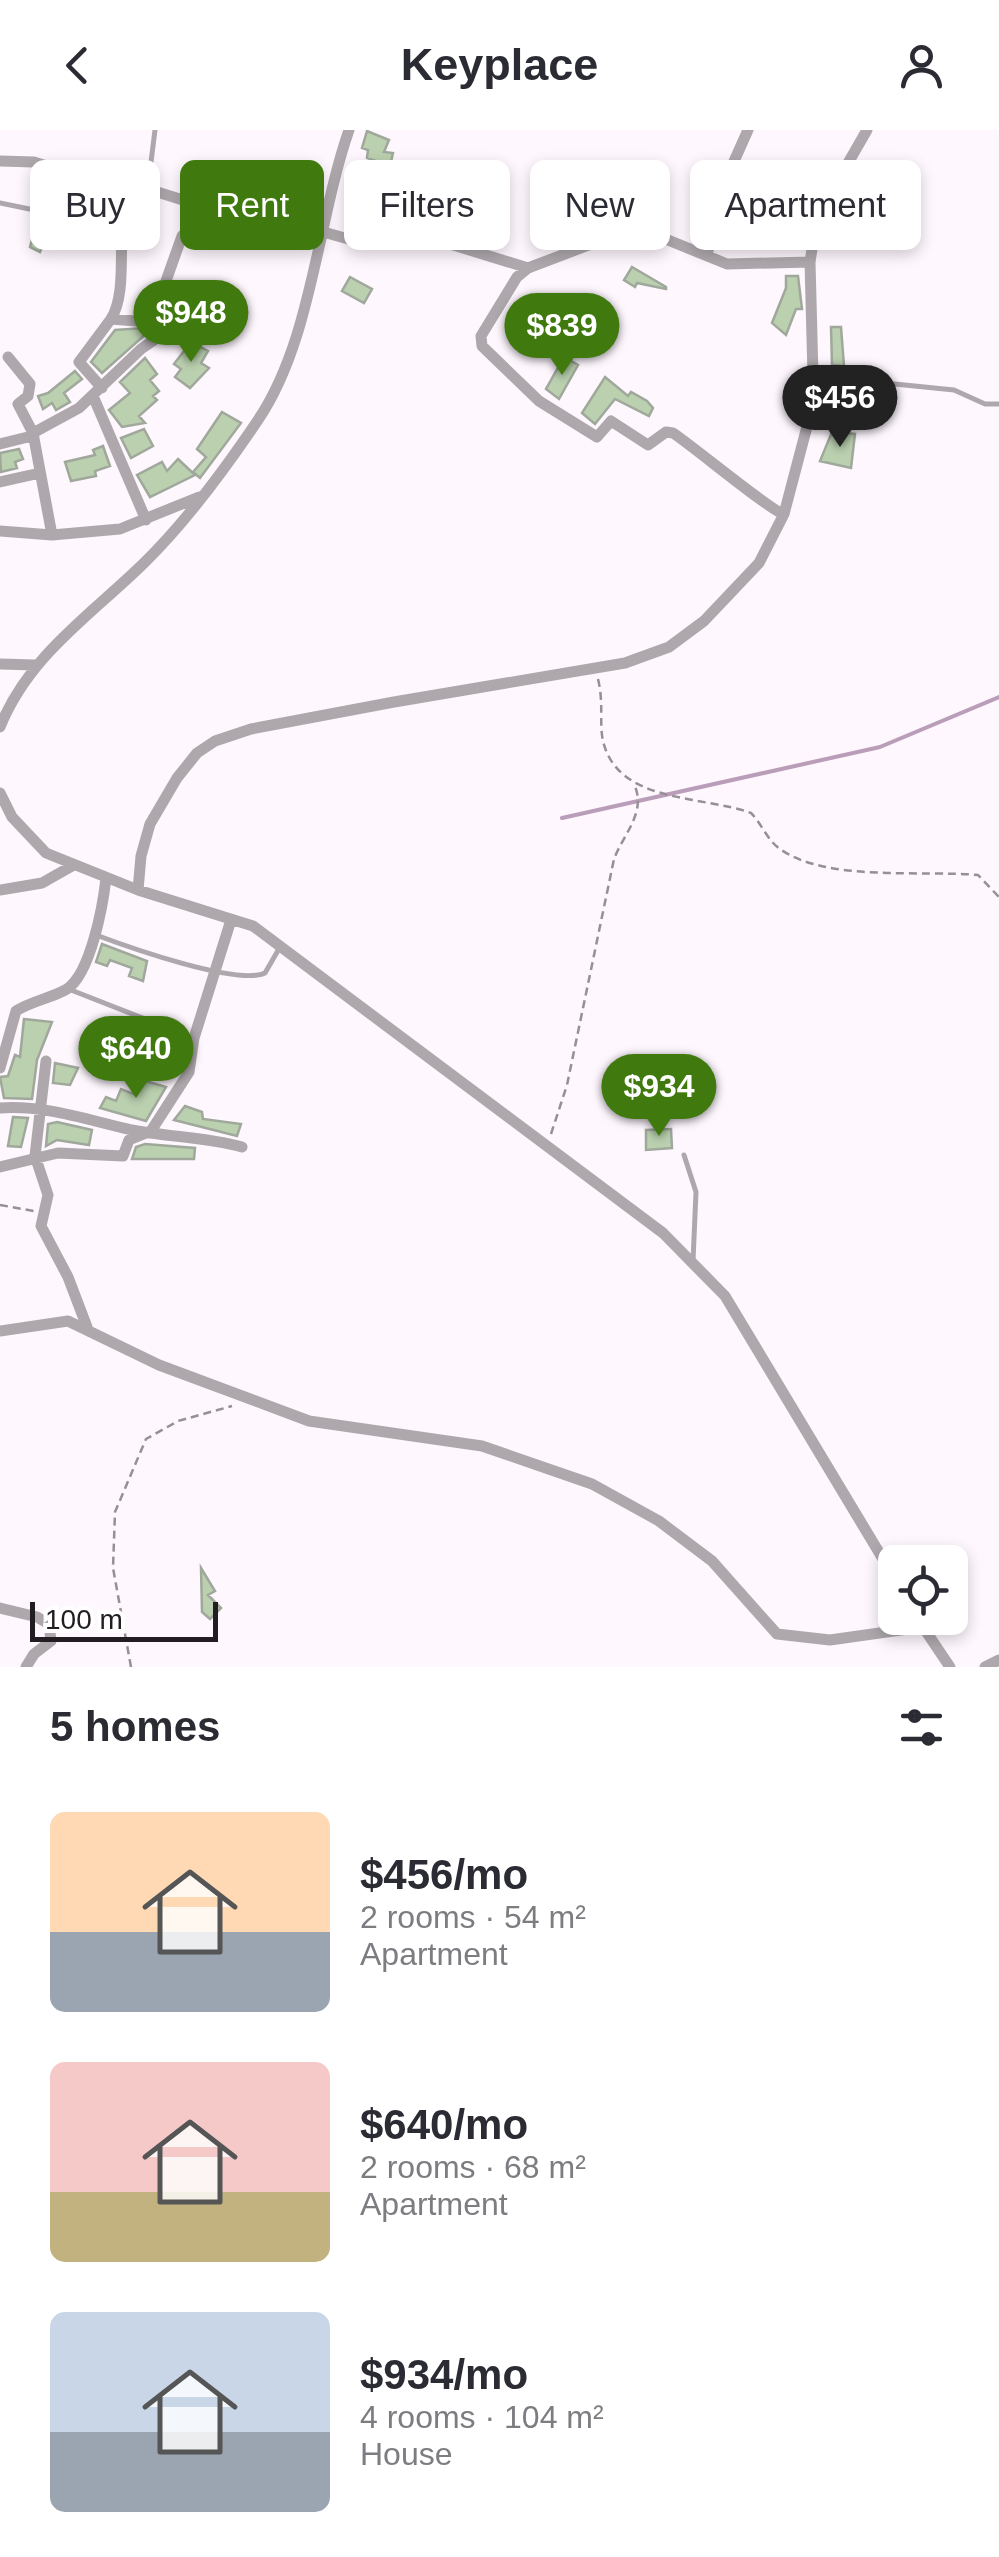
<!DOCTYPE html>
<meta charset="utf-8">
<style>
body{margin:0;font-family:Arial,sans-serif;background:#f7f7f7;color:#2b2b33;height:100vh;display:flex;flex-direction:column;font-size:38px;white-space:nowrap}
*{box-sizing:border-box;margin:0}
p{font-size:32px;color:#7c7c81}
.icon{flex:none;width:55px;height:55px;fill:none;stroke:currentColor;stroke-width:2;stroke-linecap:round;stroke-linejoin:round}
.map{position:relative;height:1537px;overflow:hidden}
.drawer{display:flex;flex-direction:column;background:#fff;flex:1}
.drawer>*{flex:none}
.guide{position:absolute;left:30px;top:30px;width:940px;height:90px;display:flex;gap:20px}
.fabs{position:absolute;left:878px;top:1415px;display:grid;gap:20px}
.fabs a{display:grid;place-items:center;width:90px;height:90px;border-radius:15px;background:#fff;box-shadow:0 5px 15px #0003;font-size:50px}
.scale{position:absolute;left:30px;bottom:25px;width:188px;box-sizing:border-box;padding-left:10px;border:5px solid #211d21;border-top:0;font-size:28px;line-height:35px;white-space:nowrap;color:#211d21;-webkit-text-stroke:8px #fff;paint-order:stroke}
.price{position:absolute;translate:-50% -85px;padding:0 22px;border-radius:35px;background:#40790e;color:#fff;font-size:32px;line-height:65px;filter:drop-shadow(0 2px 5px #0008)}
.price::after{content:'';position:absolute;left:50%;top:60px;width:30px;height:22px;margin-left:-15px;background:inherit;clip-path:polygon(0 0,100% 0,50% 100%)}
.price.selected{background:#222;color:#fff}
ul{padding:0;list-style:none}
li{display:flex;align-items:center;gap:30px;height:250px;padding:0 50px}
li span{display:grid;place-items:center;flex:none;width:280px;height:200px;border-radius:15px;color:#555}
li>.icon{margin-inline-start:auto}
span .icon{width:120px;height:120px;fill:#fffc;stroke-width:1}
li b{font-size:42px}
h2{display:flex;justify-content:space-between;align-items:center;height:120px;padding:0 50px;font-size:42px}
.chip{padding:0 35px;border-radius:15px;background:#fff;box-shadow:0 5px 15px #0003;font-size:35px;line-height:90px}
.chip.selected{background:#40790e;color:#fff}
header{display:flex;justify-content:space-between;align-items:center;height:130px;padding:0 50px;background:#fff;font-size:45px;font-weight:800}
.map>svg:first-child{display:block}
</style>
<header><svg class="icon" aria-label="back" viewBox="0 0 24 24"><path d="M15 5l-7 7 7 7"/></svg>Keyplace<svg class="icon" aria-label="person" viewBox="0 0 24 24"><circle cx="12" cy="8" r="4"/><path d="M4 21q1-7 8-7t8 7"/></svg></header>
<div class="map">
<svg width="999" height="1537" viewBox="0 0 999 1537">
<rect width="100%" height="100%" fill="#fef7fe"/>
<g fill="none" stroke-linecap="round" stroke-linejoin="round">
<path stroke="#ba9db8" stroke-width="4" d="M 562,688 L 880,617 L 999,567"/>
</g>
<path fill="#bad0af" stroke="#a0a89c" stroke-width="2.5" d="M 367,1 L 389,10 L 384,22 L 393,23 L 390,36 L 367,28 L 368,20 L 362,18 Z
M 246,39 L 286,44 L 282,63 L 262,62 L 263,70 L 249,70 L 249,61 L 238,61 L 239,44 L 246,44 Z
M 82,63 L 101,69 L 86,107 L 73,102 Z
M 732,65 L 744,70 L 737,85 L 748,88 L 741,111 L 722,105 Z
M 364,69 L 377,72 L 369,101 L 360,100 Z
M 567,86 L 588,89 L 585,106 L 564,103 Z
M 38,87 L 53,92 L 40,122 L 30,117 Z
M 632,137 L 666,157 L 666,159 L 637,153 L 635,157 L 624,150 Z
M 786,146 L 798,146 L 802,179 L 796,179 L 786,205 L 772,193 L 786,158 Z
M 350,147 L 372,159 L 364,173 L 342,161 Z
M 831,197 L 841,197 L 844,236 L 832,235 Z
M 144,198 L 147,203 L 102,243 L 91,232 L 115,200 Z
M 191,212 L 208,221 L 201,233 L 209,238 L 190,258 L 175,247 L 181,239 L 174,234 Z
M 564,227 L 578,235 L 559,269 L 546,259 Z
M 145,228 L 157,244 L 150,250 L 159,261 L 153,266 L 157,270 L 139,286 L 145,293 L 122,297 L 109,280 L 130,263 L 120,252 Z
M 75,241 L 82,249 L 64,263 L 70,272 L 56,280 L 52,273 L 43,279 L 38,266 L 48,263 Z
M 605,247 L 628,266 L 631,262 L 647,271 L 653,278 L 649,286 L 615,269 L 595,294 L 582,283 Z
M 222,282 L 241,293 L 200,348 L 193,342 L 206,327 L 197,319 Z
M 144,299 L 153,316 L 131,328 L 121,308 Z
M 832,302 L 855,304 L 851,338 L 820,331 Z
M 103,316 L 110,336 L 95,341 L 96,346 L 71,351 L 65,332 L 95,325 L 93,320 Z
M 19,319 L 23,329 L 15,332 L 17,338 L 1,342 L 0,323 Z
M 178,329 L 195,345 L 150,367 L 137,345 L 162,332 L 167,341 Z
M 102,814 L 147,831 L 143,851 L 129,846 L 132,838 L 110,830 L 107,836 L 96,832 Z
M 24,889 L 52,892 L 37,930 L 32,969 L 4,968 L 0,947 L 8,946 L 15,925 L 20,927 Z
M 55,933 L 78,938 L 70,955 L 53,953 Z
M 142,950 L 166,957 L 146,991 L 100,978 L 106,967 L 116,971 L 121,959 L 136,965 Z
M 185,976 L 202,982 L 203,989 L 241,994 L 237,1006 L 174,990 Z
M 13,987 L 28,988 L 21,1017 L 8,1016 Z
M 57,992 L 92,1000 L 89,1015 L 57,1010 L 46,1016 L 48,994 Z
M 671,999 L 672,1018 L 646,1020 L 646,1000 Z
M 145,1014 L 195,1018 L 194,1029 L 132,1029 L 136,1017 Z
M 201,1438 L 215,1461 L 208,1465 L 221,1478 L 210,1489 L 202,1482 Z"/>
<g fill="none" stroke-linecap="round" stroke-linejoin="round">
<path stroke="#969096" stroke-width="2.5" stroke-dasharray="8 5" stroke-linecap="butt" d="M 598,549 C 604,573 599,593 603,611 C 618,674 702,665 751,683 C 762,694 767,710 780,719 C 826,752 922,740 978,745 L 999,767
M 551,1004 L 567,955 L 614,729 C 624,703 647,682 634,654
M 0,1075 L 34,1081
M 131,1537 L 113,1438 L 115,1382 L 146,1309 L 178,1291 L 232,1276"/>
<path stroke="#aea8ad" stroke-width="5" d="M 148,56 L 155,0
M 0,73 L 68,87 L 81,47
M 816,246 L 954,260 L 985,274 L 999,274
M 96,805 C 128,817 238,856 265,843 L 280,817
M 71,860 L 191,907
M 684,1025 L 696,1062 L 693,1131"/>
<path stroke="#aea8ad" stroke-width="11" d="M 0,31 L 34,32 L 81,47 L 138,56 L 231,85 L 295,94 L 359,112 L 450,114 L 528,138 L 636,97 L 727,134 L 810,132
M 707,125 L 727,47 L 748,0
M 528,138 L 517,147 L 481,206 L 482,216 L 539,271 L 597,307 L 611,291 L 648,315 L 666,302 L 673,303 C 693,316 772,382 784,384
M 111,189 C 133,154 108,80 138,56
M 8,227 L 30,254 L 28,266 L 18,274 L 33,303
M 102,258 L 79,232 L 111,189 L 136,191 L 156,179
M 93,266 L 146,390
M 0,314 L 32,306
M 0,352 L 40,343
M 0,401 L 52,405 L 120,399 L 199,367
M 52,405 L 33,303 L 79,278 L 141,219 L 157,208 L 156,179 L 182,106 L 215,81
M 0,534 L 35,535
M 0,597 C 29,525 91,485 144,433 C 187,391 225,339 258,290 C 312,210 317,92 349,0
M 0,663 L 12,687 L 46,723 L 138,760 L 253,796 L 663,1103 L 725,1166 L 895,1449
M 0,760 L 42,753 L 72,736
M 138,760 L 141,726 L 150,694 L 177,648 L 197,623 L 215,611 L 251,599 L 394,572 L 625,533 L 669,517 L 704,491 L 759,433 L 784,384 L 809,289 L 813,246 L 810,132 L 817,87 L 867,0
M 46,931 L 35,1026 L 48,1065 L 41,1096 L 68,1147 L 87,1197
M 0,938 L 16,881 C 31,871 52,868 67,859 C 91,843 103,775 106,748
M 0,978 C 47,975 87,990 132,1000 C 168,1007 206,1007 242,1017
M 0,1037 L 58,1023 L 123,1026 L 129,1010 L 151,1001 L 189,942 L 194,908 L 231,790
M 0,1201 L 68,1191 L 159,1235 L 309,1291 L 482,1316 L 592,1354 L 659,1391 L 712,1431 L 777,1504 L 830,1510 L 922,1497
M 0,1478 L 37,1487 L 49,1494 L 51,1511 L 34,1524 L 26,1537
M 917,1488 L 950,1537
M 985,1537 L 999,1530"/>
</g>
</svg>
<div class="fabs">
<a><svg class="icon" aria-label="locate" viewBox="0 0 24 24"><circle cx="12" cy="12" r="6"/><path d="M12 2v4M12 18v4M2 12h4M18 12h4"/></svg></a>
</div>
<div class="scale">100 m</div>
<b class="price" style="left:191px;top:235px">$948</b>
<b class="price" style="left:562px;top:248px">$839</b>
<b class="price selected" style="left:840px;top:320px">$456</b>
<b class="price" style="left:136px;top:971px">$640</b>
<b class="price" style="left:659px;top:1009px">$934</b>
<div class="guide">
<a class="chip">Buy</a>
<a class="chip selected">Rent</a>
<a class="chip">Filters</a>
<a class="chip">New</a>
<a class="chip">Apartment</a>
</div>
</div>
<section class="drawer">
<h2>5 homes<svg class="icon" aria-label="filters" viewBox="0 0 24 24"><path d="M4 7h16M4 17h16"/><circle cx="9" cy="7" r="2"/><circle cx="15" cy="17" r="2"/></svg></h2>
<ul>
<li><span style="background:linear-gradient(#ffd9b3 60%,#9aa5b1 0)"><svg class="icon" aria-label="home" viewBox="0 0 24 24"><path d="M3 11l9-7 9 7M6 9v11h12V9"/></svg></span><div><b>$456/mo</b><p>2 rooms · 54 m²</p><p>Apartment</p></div></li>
<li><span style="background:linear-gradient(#f6c9c9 65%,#c2b280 0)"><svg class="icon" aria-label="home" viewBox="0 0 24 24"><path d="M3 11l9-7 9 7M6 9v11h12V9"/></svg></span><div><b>$640/mo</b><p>2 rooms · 68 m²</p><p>Apartment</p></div></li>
<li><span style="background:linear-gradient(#c9d6e8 60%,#9aa5b1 0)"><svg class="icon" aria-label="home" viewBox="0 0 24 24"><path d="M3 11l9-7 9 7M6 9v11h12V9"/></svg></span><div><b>$934/mo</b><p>4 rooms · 104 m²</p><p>House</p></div></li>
</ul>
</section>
